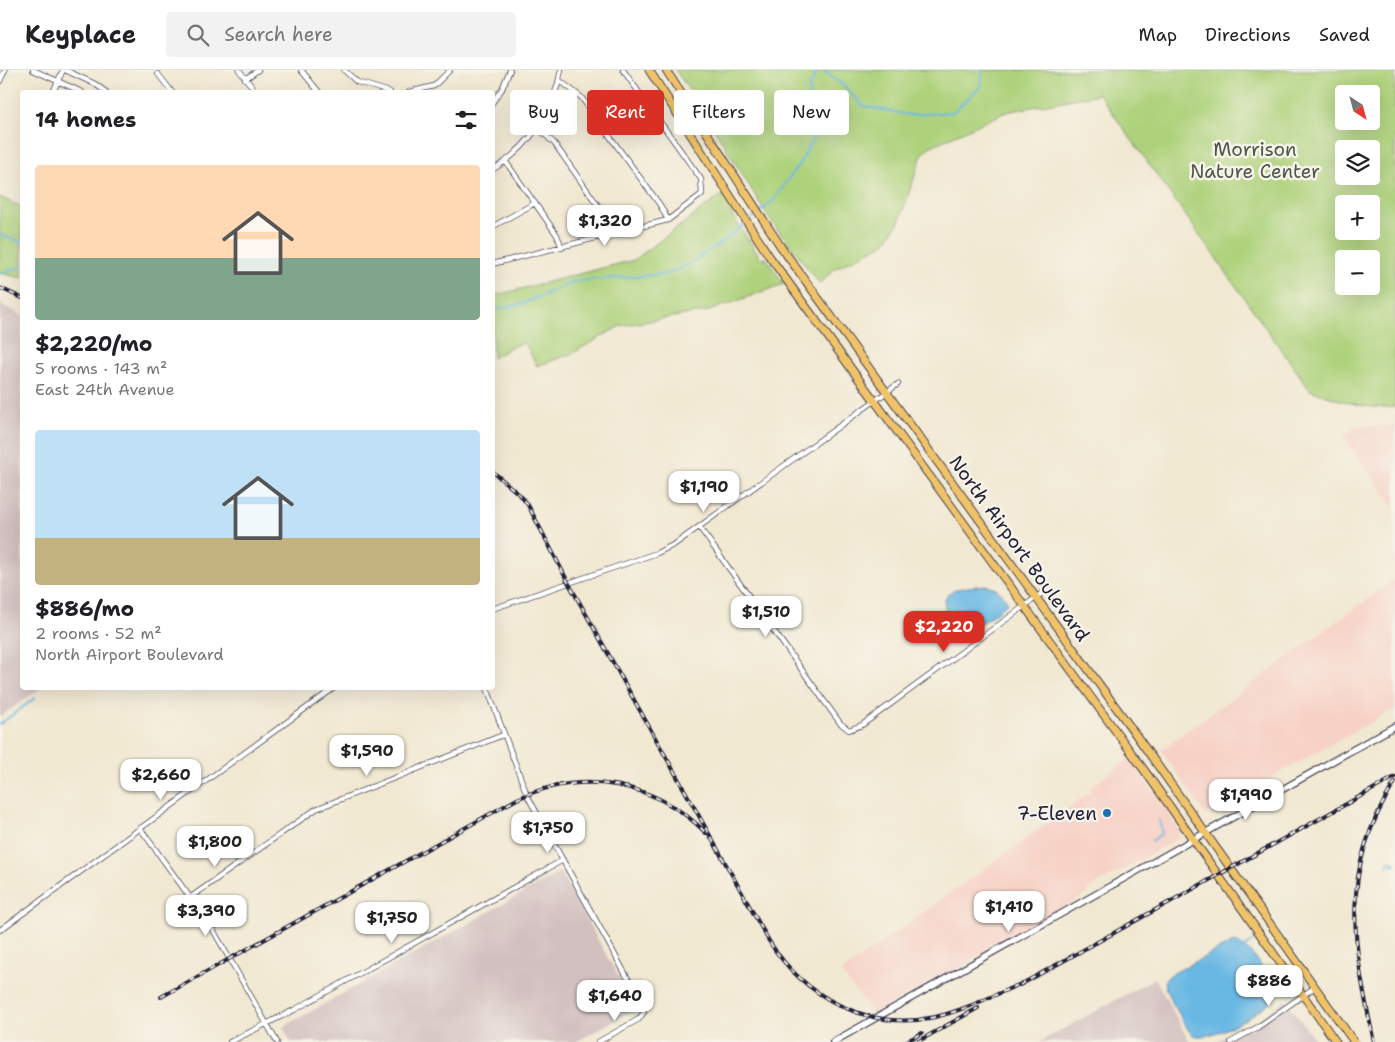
<!DOCTYPE html>
<meta charset="utf-8">
<style>
body{margin:0;font-family:"Shantell Sans",sans-serif;background:#f2f2f2;color:#202124;height:100vh;display:flex;flex-direction:column;font-size:19px;white-space:nowrap}
*{box-sizing:border-box;margin:0}
p{font-size:16px;color:#757577}
.icon{flex:none;width:28px;height:28px;fill:none;stroke:currentColor;stroke-width:2;stroke-linecap:round;stroke-linejoin:round}
.map{position:relative;flex:1;overflow:hidden}
.sheet{position:absolute;left:20px;top:20px;width:475px;height:600px;display:flex;flex-direction:column;background:#fff;border-radius:5px;box-shadow:0 5px 20px #0002}
.sheet>*{flex:none}
.hud{position:absolute;left:510px;top:20px;width:475px;height:45px;display:flex;gap:10px}
.needle{width:32px;rotate:144deg}
.fabs{position:absolute;left:1335px;top:15px;display:grid;gap:10px}
.fabs a{display:grid;place-items:center;width:45px;height:45px;border-radius:5px;background:#fff;box-shadow:0 5px 20px #0002;font-size:25px}
.price{position:absolute;translate:-50% -42px;padding:0 11px;border-radius:10px;background:#fff;color:#222;font-size:16px;line-height:32px;filter:drop-shadow(0 1px 2px #0008)}
.price::after{content:'';position:absolute;left:50%;top:30px;width:15px;height:11px;margin-left:-8px;background:inherit;clip-path:polygon(0 0,100% 0,50% 100%)}
.price.selected{background:#d93025;color:#fff}
ul{padding:0;list-style:none}
li{display:grid;align-content:center;gap:10px;height:265px;padding:0 15px}
li span{display:grid;place-items:center;height:155px;border-radius:5px;color:#555}
li>.icon{margin-inline-start:auto}
span .icon{width:90px;height:90px;fill:#fffc;stroke-width:1}
li b{font-size:21px}
h2{display:flex;justify-content:space-between;align-items:center;height:60px;padding:0 15px;font-size:21px}
.chip{padding:0 18px;border-radius:5px;background:#fff;box-shadow:0 5px 20px #0002;font-size:18px;line-height:45px}
.chip.selected{background:#d93025;color:#fff}
header{display:flex;align-items:center;gap:30px;box-sizing:border-box;height:70px;padding:0 25px;background:#fff;border-bottom:1px solid #e0e0e0}
header strong{font-size:24px}
nav{display:flex;gap:28px;margin-inline-start:auto;font-size:18px}
.search{width:350px;height:45px;background:#f2f2f2;display:flex;align-items:center;gap:12px;box-sizing:border-box;padding:0 18px;border-radius:5px;color:#757577;font-size:19px}
.map>svg:first-child{display:block}
</style>
<header>
<strong>Keyplace</strong>
<div class="search"><svg class="icon" aria-label="search" viewBox="0 0 24 24"><circle cx="10" cy="10" r="6"/><path d="M15 15l6 6"/></svg>Search here</div>
<nav><a>Map</a><a>Directions</a><a>Saved</a></nav>
</header>
<div class="map">
<svg width="1395" height="972" viewBox="0 0 1395 972">
<rect width="100%" height="100%" fill="#f7f3e8"/>
<filter id="ink" filterUnits="userSpaceOnUse"><feTurbulence type="fractalNoise" baseFrequency=".02" numOctaves="2"/><feDisplacementMap in="SourceGraphic" scale="10" xChannelSelector="R" yChannelSelector="G"/><feConvolveMatrix kernelMatrix="1 2 1 2 8 2 1 2 1" color-interpolation-filters="sRGB"/></filter>
<filter id="wash" filterUnits="userSpaceOnUse"><feTurbulence type="fractalNoise" baseFrequency=".0096" numOctaves="4" result="noise"/><feDisplacementMap in="SourceGraphic" scale="20" xChannelSelector="R" yChannelSelector="G"/><feGaussianBlur stdDeviation="1.12" result="paint"/><feColorMatrix in="noise" values="0 0 0 0 0 0 0 0 0 0 0 0 0 0 0 0 0 1.4 0 .05"/><feComposite in="paint" operator="in"/></filter>
<g filter="url(#wash)">
<rect width="100%" height="100%" fill="#f1e8d1"/>
<path fill="#f7d1c6" d="M 1357,356 L 1395,356 L 1395,438 L 1343,366 Z
M 1395,509 L 1395,639 L 1205,744 L 1161,680 Z
M 1130,688 L 1179,759 L 1179,768 L 1088,819 L 1088,823 L 994,878 L 883,939 L 882,938 L 872,943 L 841,902 L 1092,721 L 1090,718 Z"/>
<path fill="#d2bfbf" d="M 0,234 L 22,245 L 22,618 L 41,618 L 0,647 Z
M 560,802 L 636,938 L 576,972 L 291,972 L 283,957 Z
M 1155,908 L 1190,972 L 1040,972 Z
M 1285,930 L 1317,972 L 1216,972 L 1260,948 Z"/>
<path fill="#aed27b" stroke="#687a5b" fill-rule="evenodd" d="M 675,0 L 1395,0 L 1395,337 C 1365,340 1338,330 1310,320 L 1099,24 L 1006,42 L 929,77 L 922,85 L 899,152 L 885,173 L 834,199 L 820,214 L 771,151 L 696,29 ZM 1344,24 L 1371,24 L 1371,51 L 1344,51 ZM 1344,79 L 1371,79 L 1371,106 L 1344,106 ZM 1344,134 L 1371,134 L 1371,161 L 1344,161 ZM 1344,189 L 1371,189 L 1371,216 L 1344,216 Z
M 723,124 L 733,140 L 730,142 L 760,187 L 762,189 L 765,187 L 784,214 L 709,241 L 620,256 L 573,283 L 537,296 L 525,273 L 513,276 L 493,288 L 493,226 L 634,190 Z
M 0,127 L 22,137 L 22,208 L 0,203 Z"/>
<path fill="#69b8e4" stroke="#466d90" d="M 985,515 C 996,517 1003,523 1008,533 C 1005,537 964,565 957,568 C 954,563 954,558 951,553 C 932,519 957,518 985,515 Z
M 1233,872 C 1250,873 1272,911 1274,928 C 1261,942 1212,972 1193,965 C 1187,960 1182,949 1178,942 C 1173,933 1165,922 1164,911 L 1170,905 Z"/>
<g fill="none" stroke-linecap="round" stroke-linejoin="round">
<path stroke="#69b8e4" stroke-width="2" d="M 0,165 L 22,172
M 0,204 L 22,196
M 492,240 L 522,234 L 576,211 L 667,204 L 689,194 L 724,171 L 773,131 L 803,88 L 816,62 L 816,48 L 810,28 L 809,17 L 817,2 L 822,0 L 842,14 L 863,36 L 910,45 L 953,42 L 981,16 L 983,0
M 0,654 L 35,628
M 1152,771 L 1162,763 L 1159,750
M 1389,791 L 1395,795
M 1387,797 L 1389,791 L 1395,792
M 1245,877 L 1259,865"/>
</g>
</g>
<g filter="url(#ink)">
<g fill="none" stroke-linecap="round" stroke-linejoin="round">
<defs>
<path id="minor" d="M 33,0 L 82,22
M 65,0 L 95,14 L 106,22
M 239,0 L 256,22
M 301,0 L 319,22
M 344,0 L 357,12 L 390,22
M 158,4 L 172,22
M 245,9 L 258,0
M 559,10 L 581,27 L 660,135 L 668,150
M 0,11 L 5,0
M 53,22 L 63,0
M 409,22 L 434,16 L 450,0
M 492,33 L 502,19 L 510,0
M 538,58 L 554,73 L 618,164
M 506,92 L 557,165 L 562,178
M 492,100 C 528,79 554,41 561,0
M 492,157 L 535,133
M 492,194 L 668,150 L 702,124 L 701,109 L 623,0
M 700,458 L 840,653 L 849,660 L 862,655 L 1045,521
M 492,539 L 657,483 L 675,474 L 898,314
M 487,618 L 527,725 L 643,936 L 644,942 L 639,949 L 598,972
M 140,758 L 212,858 L 277,972
M 191,827 L 316,739 L 503,665
M 0,860 L 334,618
M 230,972 L 294,940 L 563,790
M 1231,972 L 1258,957 L 1315,917"/>
<path id="tertiary" d="M 833,972 L 1395,656"/>
<path id="primary" d="M 649,0 L 769,186 L 1147,704 L 1336,972
M 666,0 L 781,177 L 1131,658 L 1354,972"/>
</defs>
<use href="#minor" stroke="#414052" stroke-width="6"/>
<use href="#tertiary" stroke="#414052" stroke-width="8"/>
<use href="#primary" stroke="#414052" stroke-width="9"/>
<use href="#minor" stroke="#fff" stroke-width="4.5"/>
<use href="#tertiary" stroke="#fff" stroke-width="5.5"/>
<use href="#primary" stroke="#f1c369" stroke-width="7"/>
<defs>
<path id="rail" d="M 0,218 L 22,228
M 492,401 L 520,425 L 528,435 L 568,512 L 769,871 C 804,927 869,962 935,947 C 966,940 996,924 1025,912
M 1020,915 L 1395,707
M 161,927 L 517,729 C 582,699 655,711 706,763
M 905,972 L 922,963
M 917,972 L 978,938
M 1374,972 C 1353,873 1338,803 1395,712"/>
</defs>
<use href="#rail" stroke="#22223b" stroke-width="4"/>
<use href="#rail" stroke="#f7f3e8" stroke-width="2" stroke-dasharray="5.5" stroke-linecap="butt"/>
</g>
</g>
<circle fill="#1f6fb2" stroke="#f7f3e8" stroke-width="2" cx="1107" cy="743" r="5"/>
<g text-anchor="middle" stroke-width="5" stroke-linejoin="round" paint-order="stroke">
<g font-size="19" fill="#4c574e" stroke="#f7f3e8">
<text x="1255" y="86">Morrison<tspan x="1255" dy="22">Nature Center</tspan></text>
</g>
<g font-size="19" fill="#22223b" stroke="#f7f3e8">
<text transform="translate(1020 478) rotate(54)" y="7">North Airport Boulevard</text>
</g>
<g font-size="19" fill="#22223b" stroke="#f7f3e8" text-anchor="end">
<text x="1097" y="750">7-Eleven</text>
</g>
</g>
</svg>
<div class="fabs">
<a><svg class="needle" viewBox="-14 -14 28 28"><path d="M0-13l5 13h-10z" fill="#e53935"/><path d="M0 13l5-13h-10z" fill="#757577"/></svg></a>
<a><svg class="icon" aria-label="layers" viewBox="0 0 24 24"><path d="M12 4l9 5-9 5-9-5zM3 14l9 5 9-5"/></svg></a>
<a>+</a>
<a>−</a>
</div>
<b class="price" style="left:605px;top:177px">$1,320</b>
<b class="price" style="left:704px;top:443px">$1,190</b>
<b class="price" style="left:766px;top:568px">$1,510</b>
<b class="price selected" style="left:944px;top:583px">$2,220</b>
<b class="price" style="left:367px;top:707px">$1,590</b>
<b class="price" style="left:161px;top:731px">$2,660</b>
<b class="price" style="left:1246px;top:751px">$1,990</b>
<b class="price" style="left:548px;top:784px">$1,750</b>
<b class="price" style="left:215px;top:798px">$1,800</b>
<b class="price" style="left:1009px;top:863px">$1,410</b>
<b class="price" style="left:206px;top:867px">$3,390</b>
<b class="price" style="left:392px;top:874px">$1,750</b>
<b class="price" style="left:1269px;top:937px">$886</b>
<b class="price" style="left:615px;top:952px">$1,640</b>
<div class="hud">
<a class="chip">Buy</a>
<a class="chip selected">Rent</a>
<a class="chip">Filters</a>
<a class="chip">New</a>
</div>
<section class="sheet">
<h2>14 homes<svg class="icon" aria-label="filters" viewBox="0 0 24 24"><path d="M4 7h16M4 17h16"/><circle cx="9" cy="7" r="2"/><circle cx="15" cy="17" r="2"/></svg></h2>
<ul>
<li><span style="background:linear-gradient(#ffd9b3 60%,#7fa58c 0)"><svg class="icon" aria-label="home" viewBox="0 0 24 24"><path d="M3 11l9-7 9 7M6 9v11h12V9"/></svg></span><div><b>$2,220/mo</b><p>5 rooms · 143 m²</p><p>East 24th Avenue</p></div></li>
<li><span style="background:linear-gradient(#bfe0f5 70%,#c2b280 0)"><svg class="icon" aria-label="home" viewBox="0 0 24 24"><path d="M3 11l9-7 9 7M6 9v11h12V9"/></svg></span><div><b>$886/mo</b><p>2 rooms · 52 m²</p><p>North Airport Boulevard</p></div></li>
</ul>
</section>
</div>
